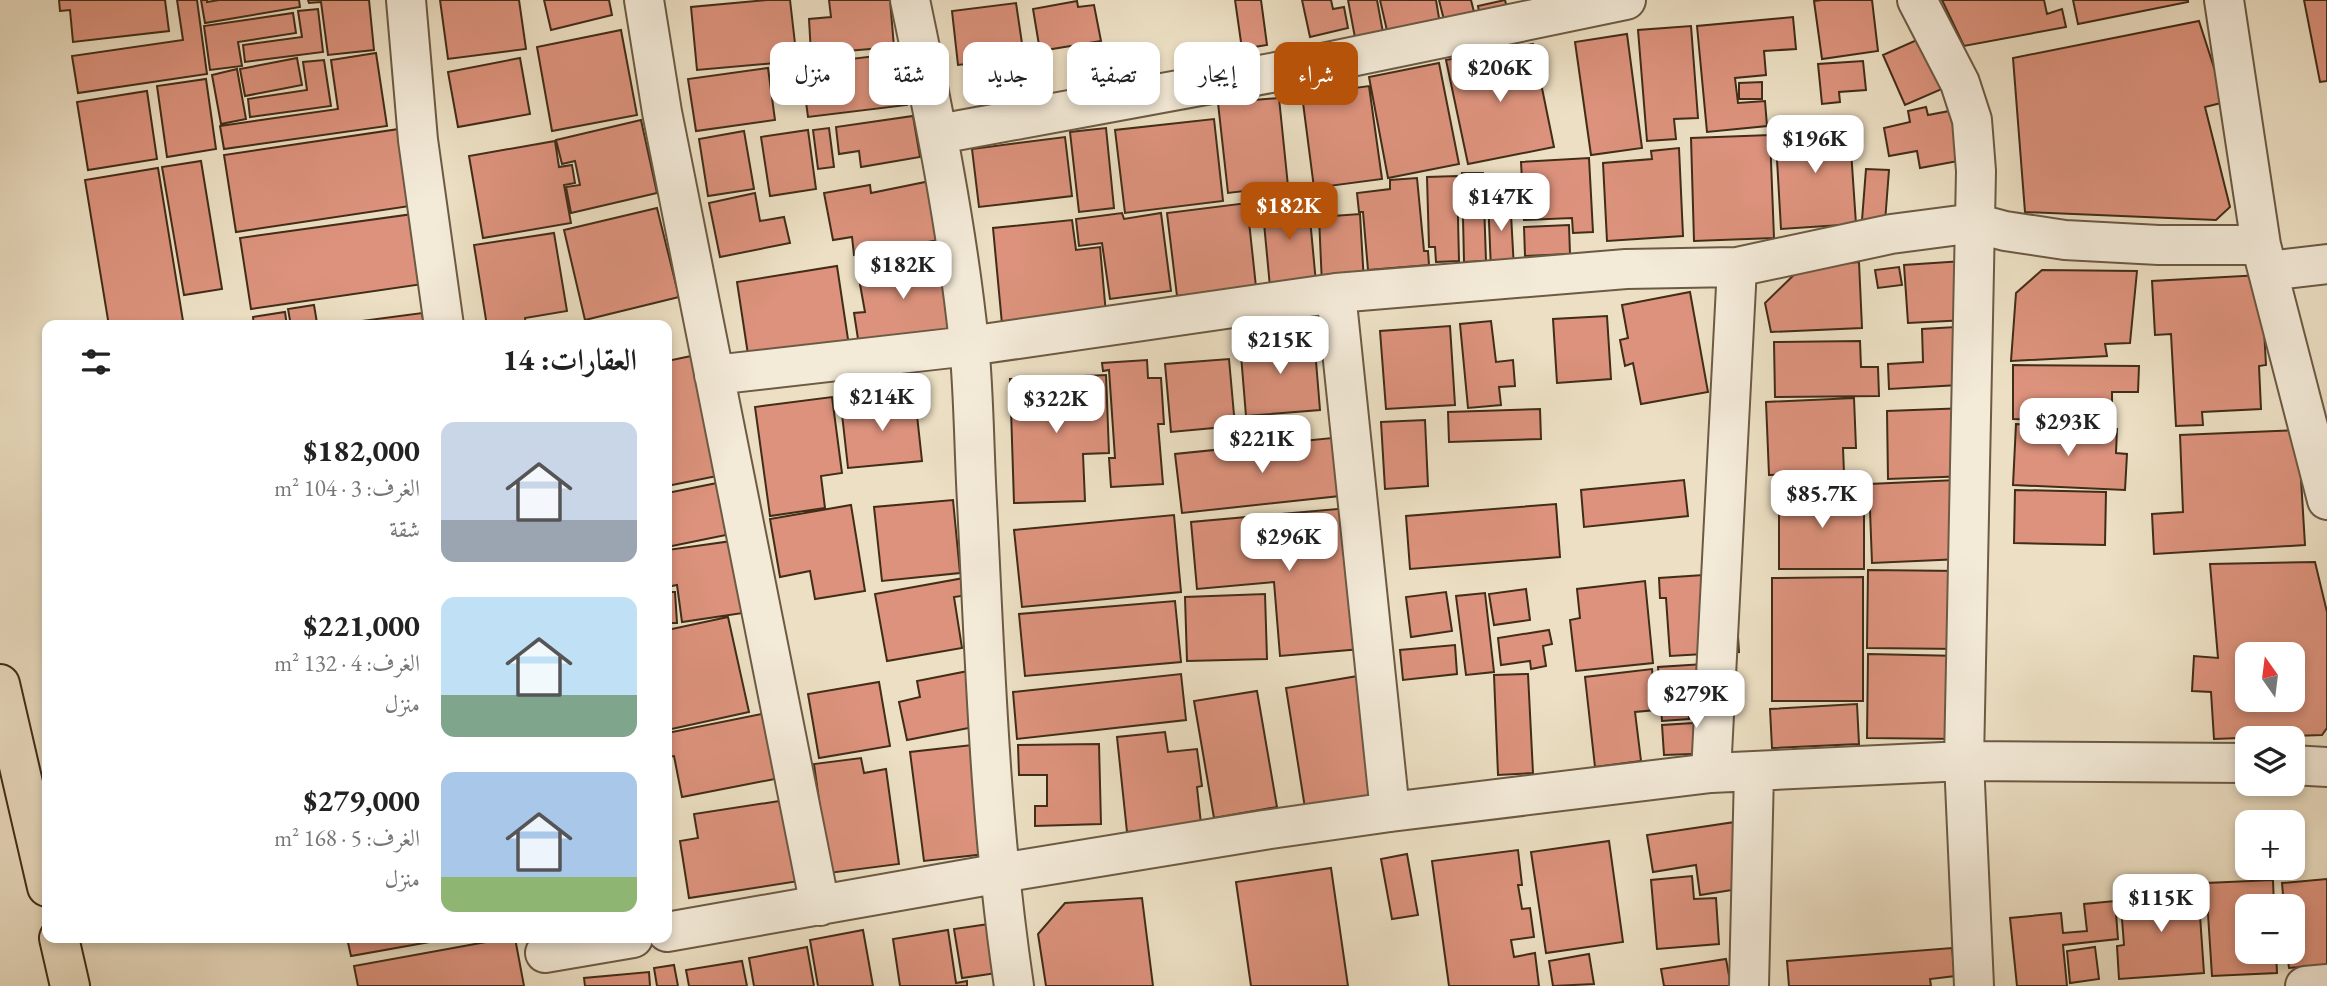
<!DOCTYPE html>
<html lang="ar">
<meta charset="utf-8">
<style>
body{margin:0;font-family:"EB Garamond",Amiri,serif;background:#f2f2f2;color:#222;direction:rtl;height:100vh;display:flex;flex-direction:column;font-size:26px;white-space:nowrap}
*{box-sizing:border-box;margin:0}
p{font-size:23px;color:#767676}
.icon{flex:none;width:38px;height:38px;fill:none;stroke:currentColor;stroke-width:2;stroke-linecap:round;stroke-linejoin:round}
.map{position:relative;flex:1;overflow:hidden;direction:ltr}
.details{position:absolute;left:42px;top:320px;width:630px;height:623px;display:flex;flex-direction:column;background:#fff;border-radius:14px;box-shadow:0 4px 10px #0003;direction:rtl}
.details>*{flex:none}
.top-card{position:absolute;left:693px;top:42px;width:665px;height:63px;direction:rtl;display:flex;gap:14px}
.needle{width:46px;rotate:346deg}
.fabs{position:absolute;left:2235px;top:642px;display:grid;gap:14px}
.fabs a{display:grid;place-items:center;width:70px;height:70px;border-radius:14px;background:#fff;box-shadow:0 4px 10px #0003;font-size:35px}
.price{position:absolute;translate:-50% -60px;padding:0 16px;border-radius:14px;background:#fff;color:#222;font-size:23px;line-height:46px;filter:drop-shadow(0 2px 4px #0008)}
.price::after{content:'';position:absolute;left:50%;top:42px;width:21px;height:16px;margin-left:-10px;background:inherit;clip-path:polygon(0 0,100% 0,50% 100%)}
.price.selected{background:#b45309;color:#fff}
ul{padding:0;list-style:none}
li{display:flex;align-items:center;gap:21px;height:175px;padding:0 35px}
li span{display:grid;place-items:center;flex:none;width:196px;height:140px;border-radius:14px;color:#555}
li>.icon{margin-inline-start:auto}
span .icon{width:84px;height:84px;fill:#fffc;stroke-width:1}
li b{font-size:30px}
h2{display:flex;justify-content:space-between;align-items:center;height:84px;padding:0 35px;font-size:30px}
.chip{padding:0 24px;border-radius:14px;background:#fff;box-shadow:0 4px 10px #0003;font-size:24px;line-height:63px}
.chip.selected{background:#b45309;color:#fff}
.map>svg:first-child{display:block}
</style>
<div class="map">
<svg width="2327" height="986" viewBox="0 0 2327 986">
<rect width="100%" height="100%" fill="#ecdfc3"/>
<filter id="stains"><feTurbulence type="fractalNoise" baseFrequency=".00286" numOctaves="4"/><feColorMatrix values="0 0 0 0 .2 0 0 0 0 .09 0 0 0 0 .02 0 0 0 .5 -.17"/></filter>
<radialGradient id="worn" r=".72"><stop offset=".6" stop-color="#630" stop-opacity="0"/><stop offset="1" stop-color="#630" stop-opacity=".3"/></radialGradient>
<path fill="#dc927c" stroke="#412d18" stroke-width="2" fill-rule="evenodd" d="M 59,0 L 165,0 L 169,31 L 73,42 L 70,10 L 60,11 Z
M 177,0 L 197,0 L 207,74 L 78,93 L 72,56 L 183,40 Z
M 201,0 L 207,0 L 207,2 L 219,0 L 299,0 L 300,7 L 205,23 Z
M 308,0 L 369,0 L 374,50 L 328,55 L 321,2 L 309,3 Z
M 440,0 L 519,0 L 526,49 L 448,59 Z
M 544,0 L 609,0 L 612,15 L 551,30 Z
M 767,0 L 790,0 L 797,61 L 697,70 L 691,7 Z
M 829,0 L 890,0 L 894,47 L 811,54 L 809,19 L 831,17 Z
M 1235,0 L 1261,0 L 1267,45 L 1242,49 Z
M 1302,0 L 1331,0 L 1333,9 L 1344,7 L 1348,28 L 1310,37 Z
M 1348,0 L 1377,0 L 1384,38 L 1356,43 Z
M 1380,0 L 1436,0 L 1440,24 L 1388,35 Z
M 1439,0 L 1471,0 L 1477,24 L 1447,32 Z
M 1505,0 L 1509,17 L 1481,23 L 1478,6 Z
M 1822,0 L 1872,0 L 1878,51 L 1822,59 L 1814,1 Z
M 1942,0 L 2044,0 L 2047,14 L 2062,9 L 2066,27 L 1964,46 Z
M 2073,0 L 2188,0 L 2188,2 L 2078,24 Z
M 2304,0 L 2327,0 L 2327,81 L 2320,82 Z
M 1077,1 L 1078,7 L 1094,5 L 1101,41 L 1040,51 L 1033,9 Z
M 1016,3 L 1024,57 L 958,65 L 952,11 Z
M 318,9 L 323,52 L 245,62 L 243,45 L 302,37 L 298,11 Z
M 293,13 L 296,33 L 238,42 L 242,66 L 210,70 L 204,26 Z
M 1793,17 L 1796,49 L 1764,51 L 1766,75 L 1735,78 L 1738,103 L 1765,101 L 1767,126 L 1707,132 L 1697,26 Z
M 2199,21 L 2225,102 L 2205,107 L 2230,207 L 2216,220 L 2025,212 L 2013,58 Z
M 1691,26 L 1698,118 L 1674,119 L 1676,139 L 1647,141 L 1638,30 Z
M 621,30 L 637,115 L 552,131 L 537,47 Z
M 1627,34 L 1642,148 L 1591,155 L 1575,42 Z
M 1928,35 L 1951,85 L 1905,105 L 1883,55 Z
M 1533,44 L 1554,147 L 1468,164 L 1446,60 Z
M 376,53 L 387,126 L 224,149 L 220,126 L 338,109 L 331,60 Z
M 900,53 L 907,105 L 808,117 L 801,65 Z
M 297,58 L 302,85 L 245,96 L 240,69 Z
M 520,58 L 530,114 L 458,127 L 448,72 Z
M 324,60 L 331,106 L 250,117 L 248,99 L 307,90 L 303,62 Z
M 1863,61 L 1866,90 L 1839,92 L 1840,102 L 1822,104 L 1818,64 Z
M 1439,63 L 1459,164 L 1388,178 L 1369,77 Z
M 768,68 L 775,120 L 696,131 L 688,79 Z
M 237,69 L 246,119 L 221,124 L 212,75 Z
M 206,79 L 216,149 L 167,157 L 157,86 Z
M 1762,82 L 1762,99 L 1739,99 L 1739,83 Z
M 1369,86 L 1382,179 L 1314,188 L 1302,95 Z
M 147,91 L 157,159 L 88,170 L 77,102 Z
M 1279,98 L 1288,186 L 1228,193 L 1218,103 Z
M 1926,107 L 1928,115 L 1960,109 L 1969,159 L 1920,168 L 1917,151 L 1889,156 L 1884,128 L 1910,122 L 1908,111 Z
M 913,116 L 920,157 L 861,167 L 859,151 L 839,154 L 836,127 Z
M 1214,119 L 1223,201 L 1125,213 L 1115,130 Z
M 641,120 L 657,193 L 571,213 L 566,187 L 580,185 L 575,161 L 562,164 L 556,140 Z
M 1849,121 L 1856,224 L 1781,229 L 1775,125 Z
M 829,128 L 834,167 L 818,169 L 813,130 Z
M 1106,128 L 1114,208 L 1079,212 L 1070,132 Z
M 399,129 L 410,206 L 236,232 L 224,155 Z
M 808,130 L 816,189 L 770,196 L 761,137 Z
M 744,131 L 754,189 L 708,196 L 699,139 Z
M 1770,135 L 1774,238 L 1694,241 L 1691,138 Z
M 1065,137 L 1072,196 L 979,207 L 972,149 Z
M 555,141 L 559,167 L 572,165 L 575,183 L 564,185 L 571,223 L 483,238 L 469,156 Z
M 1679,148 L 1683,236 L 1607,241 L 1603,163 L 1652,159 L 1651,151 Z
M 1589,158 L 1593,232 L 1573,233 L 1572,218 L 1524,220 L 1521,162 Z
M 201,161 L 222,289 L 184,295 L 162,167 Z
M 158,168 L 183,321 L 159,326 L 109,326 L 85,180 Z
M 1866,169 L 1889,170 L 1885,222 L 1862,220 Z
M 1462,173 L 1483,173 L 1486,261 L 1464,262 Z
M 1457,176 L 1459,261 L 1436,262 L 1435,247 L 1429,247 L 1427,177 Z
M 1417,178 L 1424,251 L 1428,251 L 1429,265 L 1368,270 L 1363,212 L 1359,212 L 1357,193 L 1390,189 L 1390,180 Z
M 935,180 L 945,239 L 854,255 L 852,237 L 833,240 L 824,193 L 870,185 L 871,193 Z
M 755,193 L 760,221 L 784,217 L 790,243 L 720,257 L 709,203 Z
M 1510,196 L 1514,269 L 1491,270 L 1488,197 Z
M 1308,197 L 1316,283 L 1270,287 L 1262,202 Z
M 1247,203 L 1256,287 L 1177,296 L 1167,213 Z
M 657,208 L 679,297 L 585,320 L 564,230 Z
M 1122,213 L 1124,219 L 1161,213 L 1171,291 L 1110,299 L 1102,243 L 1079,246 L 1076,219 Z
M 413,214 L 423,284 L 251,309 L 240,238 Z
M 1360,214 L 1364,283 L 1322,285 L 1319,217 Z
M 1072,220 L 1076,250 L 1100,247 L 1106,314 L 1002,324 L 993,228 Z
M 1569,225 L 1570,254 L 1525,256 L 1524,227 Z
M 554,233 L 567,311 L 525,318 L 526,326 L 487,326 L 474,245 Z
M 939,247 L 955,336 L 860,352 L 854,313 L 865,312 L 856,262 Z
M 1963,261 L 1967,320 L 1908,323 L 1904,265 Z
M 1859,262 L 1862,328 L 1771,332 L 1765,303 L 1801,268 Z
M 837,266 L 849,346 L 749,361 L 737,282 Z
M 1899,267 L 1902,285 L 1878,288 L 1875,270 Z
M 2042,270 L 2137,271 L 2130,343 L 2105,344 L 2107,356 L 2011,361 L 2016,293 Z
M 2261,275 L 2266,365 L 2259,366 L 2261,409 L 2202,412 L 2203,425 L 2176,426 L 2171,334 L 2155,335 L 2152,281 Z
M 1690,292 L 1708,392 L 1641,404 L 1633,363 L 1625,366 L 1620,340 L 1628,338 L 1622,305 Z
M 314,305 L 317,323 L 291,326 L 288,309 Z
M 285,312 L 287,326 L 254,326 L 253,317 Z
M 422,313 L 424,326 L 339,324 Z
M 1607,316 L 1611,379 L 1557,383 L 1553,319 Z
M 1491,321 L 1496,362 L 1513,360 L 1515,386 L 1499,387 L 1501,405 L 1468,408 L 1460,324 Z
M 1450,326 L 1455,405 L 1386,409 L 1380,331 Z
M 1956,327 L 1959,385 L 1889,389 L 1888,364 L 1923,362 L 1922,329 Z
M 1314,337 L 1320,410 L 1246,416 L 1240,343 Z
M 1860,341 L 1861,367 L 1878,367 L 1879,396 L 1775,397 L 1774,342 Z
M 696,355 L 722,475 L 667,486 L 667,361 Z
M 1229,359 L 1235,426 L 1171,432 L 1165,364 Z
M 1147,360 L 1148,378 L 1161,378 L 1164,424 L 1158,424 L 1163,484 L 1111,487 L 1109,458 L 1115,458 L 1109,370 L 1103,371 L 1102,363 Z
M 2013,365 L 2139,366 L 2138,392 L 2112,392 L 2112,421 L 2013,419 Z
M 1106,375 L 1109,453 L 1083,454 L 1085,501 L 1014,503 L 1010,379 Z
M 832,397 L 842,473 L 821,476 L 825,508 L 770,516 L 755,407 Z
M 915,397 L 922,461 L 848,468 L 841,405 Z
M 1854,398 L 1856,448 L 1843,448 L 1844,473 L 1769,475 L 1766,402 Z
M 1967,408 L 1969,476 L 1888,479 L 1887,411 Z
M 1540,409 L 1541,439 L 1449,442 L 1448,412 Z
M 1425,420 L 1428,486 L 1385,489 L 1381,422 Z
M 2016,424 L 2117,429 L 2116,453 L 2127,454 L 2125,490 L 2013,485 Z
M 2298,430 L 2305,545 L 2154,554 L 2152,514 L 2183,512 L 2180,435 Z
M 1342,437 L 1349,495 L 1182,513 L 1175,454 Z
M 1684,480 L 1688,516 L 1584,527 L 1581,490 Z
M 1957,480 L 1961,559 L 1872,563 L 1869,484 Z
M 717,483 L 726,535 L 667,547 L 667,493 Z
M 1779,490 L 1864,490 L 1864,569 L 1779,569 Z
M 2015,490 L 2106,492 L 2105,545 L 2014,543 Z
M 953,500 L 960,573 L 882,581 L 874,507 Z
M 1556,504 L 1560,557 L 1410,569 L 1406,516 Z
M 851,505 L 865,591 L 815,599 L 810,571 L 780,577 L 770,519 Z
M 1349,508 L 1361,649 L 1280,656 L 1274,582 L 1197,589 L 1191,522 Z
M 1174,515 L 1181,592 L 1022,607 L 1014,530 Z
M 732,541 L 743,613 L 682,622 L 677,585 L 667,587 L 667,550 Z
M 2315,562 L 2327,612 L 2327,728 L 2322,735 L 2214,739 L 2211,692 L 2192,691 L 2194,656 L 2218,658 L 2210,564 ZM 2247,654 L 2292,654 L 2292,700 L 2247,700 Z
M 1868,570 L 1961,571 L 1960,649 L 1867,648 Z
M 1734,573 L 1739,652 L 1670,656 L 1666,598 L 1660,598 L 1659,578 Z
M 1863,577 L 1863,701 L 1772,701 L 1772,578 Z
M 964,578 L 968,595 L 954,597 L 962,648 L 887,661 L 875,594 Z
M 1645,581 L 1653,663 L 1576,671 L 1570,620 L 1580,618 L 1577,589 Z
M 1526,589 L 1530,620 L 1494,625 L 1489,594 Z
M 667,592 L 675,592 L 677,623 L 667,623 Z
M 1446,592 L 1452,631 L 1411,637 L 1406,597 Z
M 1485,593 L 1494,672 L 1466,675 L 1456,596 Z
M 1265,594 L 1267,659 L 1187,661 L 1185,597 Z
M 1175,601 L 1181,662 L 1025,676 L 1019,614 Z
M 728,617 L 749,712 L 667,730 L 667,630 Z
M 1549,630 L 1552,644 L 1543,646 L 1546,666 L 1531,669 L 1530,661 L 1501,665 L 1498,638 Z
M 1455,645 L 1457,674 L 1403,680 L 1400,650 Z
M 1868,654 L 1960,656 L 1959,739 L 1867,738 Z
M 1704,664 L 1705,683 L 1686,684 L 1689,719 L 1662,721 L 1658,667 Z
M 1652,669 L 1656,710 L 1635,712 L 1641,761 L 1595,767 L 1585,677 Z
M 968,671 L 979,726 L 907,740 L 899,702 L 920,697 L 917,681 Z
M 1181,674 L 1186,720 L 1017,739 L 1013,692 Z
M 1528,674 L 1533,773 L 1498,775 L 1494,675 Z
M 1358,676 L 1377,797 L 1305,808 L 1286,688 Z
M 879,682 L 890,746 L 819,758 L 808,694 Z
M 1257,691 L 1277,807 L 1214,818 L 1194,701 Z
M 1719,694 L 1721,753 L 1664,755 L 1662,725 L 1693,723 L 1692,695 Z
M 1857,704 L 1859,744 L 1772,748 L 1770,709 Z
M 767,713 L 780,778 L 682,797 L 674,756 L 667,757 L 667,733 Z
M 1165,732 L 1168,752 L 1197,749 L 1202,786 L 1197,787 L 1201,824 L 1127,832 L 1117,737 Z
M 981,744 L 994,853 L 924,861 L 910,752 Z
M 1099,744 L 1101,824 L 1035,826 L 1035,806 L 1047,806 L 1047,775 L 1019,775 L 1018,745 Z
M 861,758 L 864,773 L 886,769 L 899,864 L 829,873 L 814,764 Z
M 786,800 L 799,881 L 689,898 L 680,841 L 698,838 L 694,814 Z
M 1735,822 L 1745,888 L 1700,895 L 1696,865 L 1653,872 L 1647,835 Z
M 1609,841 L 1623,942 L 1546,953 L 1531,852 Z
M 1518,850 L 1522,885 L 1518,885 L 1522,909 L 1530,908 L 1534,937 L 1511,940 L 1514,957 L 1535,953 L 1539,986 L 1449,986 L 1432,861 Z
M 1407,854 L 1418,915 L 1392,919 L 1381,859 Z
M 1331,868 L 1348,986 L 1251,986 L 1236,882 Z
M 1692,876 L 1694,899 L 1716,898 L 1719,944 L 1657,949 L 1651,880 Z
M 2327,879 L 2327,965 L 2289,968 L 2287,952 L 2292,952 L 2292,906 L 2284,906 L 2282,883 Z
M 2273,880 L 2274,906 L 2247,906 L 2247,952 L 2276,952 L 2277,973 L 2212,976 L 2206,883 Z
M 2198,887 L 2204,973 L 2119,979 L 2117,946 L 2124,945 L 2120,893 Z
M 1142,898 L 1153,986 L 1046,986 L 1038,934 L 1065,903 Z
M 2115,901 L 2118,939 L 2063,945 L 2067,986 L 2017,986 L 2010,918 L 2061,913 L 2063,933 L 2087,931 L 2084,904 Z
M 996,923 L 1004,972 L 962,978 L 954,929 Z
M 863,930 L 873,986 L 818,986 L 810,940 Z
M 948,930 L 956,983 L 967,981 L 967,986 L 900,986 L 893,939 Z
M 347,938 L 452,938 L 351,956 Z
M 508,938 L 515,938 L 524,986 L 358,986 L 354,966 Z
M 807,947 L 814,986 L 754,986 L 749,958 Z
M 2095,947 L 2099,979 L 2070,983 L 2067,951 Z
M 1952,948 L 1955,976 L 1930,979 L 1931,986 L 1789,986 L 1787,961 Z
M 1589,954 L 1594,984 L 1553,986 L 1549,961 Z
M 1726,959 L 1731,986 L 1664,986 L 1661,969 Z
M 742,961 L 747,986 L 689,986 L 686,970 Z
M 674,965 L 678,986 L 657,986 L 654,968 Z
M 649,972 L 650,986 L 585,986 L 584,978 Z"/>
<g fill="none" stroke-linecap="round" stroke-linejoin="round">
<defs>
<path id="minor" d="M 406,0 L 418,140 L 444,326
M 644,0 L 662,112 L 820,906
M 910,0 C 934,114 957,227 969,343 C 974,396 974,449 977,502 C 985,663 990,826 1014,986
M 1917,0 L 1960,83 L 1972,120 L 1976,171 L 1964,761 L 1974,986
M 2224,0 L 2261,245 L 2327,500
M 939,134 L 1298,68 L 1626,0
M 2269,271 L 2327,264
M 1336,293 L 1390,812
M 714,375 L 969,346 L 1336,293 L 1626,269 L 1737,267 L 1891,234 L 1975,223 L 2005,231 L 2065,240 L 2159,245 L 2261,245
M 2292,765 L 2327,767
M 1711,773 L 1737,267
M 667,932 L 1001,873 L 1264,830 L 1390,812 L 1711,773 L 1964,761 L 2247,763
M 545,953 L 633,938
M 1749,986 L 1754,772
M 2305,986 L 2327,984"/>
<path id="trunk" d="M 0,684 L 47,887
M 59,938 L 70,986"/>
</defs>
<use href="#minor" stroke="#6c5a43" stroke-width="42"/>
<use href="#trunk" stroke="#412d18" stroke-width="42"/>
<use href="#minor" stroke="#f3ead8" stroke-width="38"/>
<use href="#trunk" stroke="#ecdfc3" stroke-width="38"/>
</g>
<rect width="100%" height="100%" filter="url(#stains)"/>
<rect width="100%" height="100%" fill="url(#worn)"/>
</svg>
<div class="fabs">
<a><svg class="needle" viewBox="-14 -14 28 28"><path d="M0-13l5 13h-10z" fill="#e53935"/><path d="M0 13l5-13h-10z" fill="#767676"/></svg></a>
<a><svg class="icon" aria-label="layers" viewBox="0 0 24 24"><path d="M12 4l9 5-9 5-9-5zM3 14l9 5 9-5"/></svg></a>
<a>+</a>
<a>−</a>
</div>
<b class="price" style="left:1500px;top:104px">$206K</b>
<b class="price" style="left:1815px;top:175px">$196K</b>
<b class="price" style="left:1501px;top:233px">$147K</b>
<b class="price selected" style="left:1289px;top:242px">$182K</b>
<b class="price" style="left:903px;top:301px">$182K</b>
<b class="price" style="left:1280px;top:376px">$215K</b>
<b class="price" style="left:882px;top:433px">$214K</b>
<b class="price" style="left:1056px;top:435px">$322K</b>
<b class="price" style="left:2068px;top:458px">$293K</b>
<b class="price" style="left:1262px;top:475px">$221K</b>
<b class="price" style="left:1822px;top:530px">$85.7K</b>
<b class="price" style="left:1289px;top:573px">$296K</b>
<b class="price" style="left:1696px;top:730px">$279K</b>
<b class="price" style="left:2161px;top:934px">$115K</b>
<div class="top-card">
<a class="chip selected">شراء</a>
<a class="chip">إيجار</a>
<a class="chip">تصفية</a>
<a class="chip">جديد</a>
<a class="chip">شقة</a>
<a class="chip">منزل</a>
</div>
<section class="details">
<h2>العقارات: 14<svg class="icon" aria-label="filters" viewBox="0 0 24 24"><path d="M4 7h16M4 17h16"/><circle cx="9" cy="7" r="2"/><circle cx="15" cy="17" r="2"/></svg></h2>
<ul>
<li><span style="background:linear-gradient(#c9d6e8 70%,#9aa5b1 0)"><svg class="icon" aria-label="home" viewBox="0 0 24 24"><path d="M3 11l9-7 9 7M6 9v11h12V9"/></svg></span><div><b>$182,000</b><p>الغرف: 3 · 104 m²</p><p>شقة</p></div></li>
<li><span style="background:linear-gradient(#bfe0f5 70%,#7fa58c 0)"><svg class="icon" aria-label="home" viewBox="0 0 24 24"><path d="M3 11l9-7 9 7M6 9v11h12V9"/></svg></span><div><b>$221,000</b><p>الغرف: 4 · 132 m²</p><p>منزل</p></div></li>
<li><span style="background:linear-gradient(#a9c7e8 75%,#8fb573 0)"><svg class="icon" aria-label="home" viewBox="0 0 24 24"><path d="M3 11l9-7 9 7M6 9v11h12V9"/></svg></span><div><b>$279,000</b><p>الغرف: 5 · 168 m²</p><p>منزل</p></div></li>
</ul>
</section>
</div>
